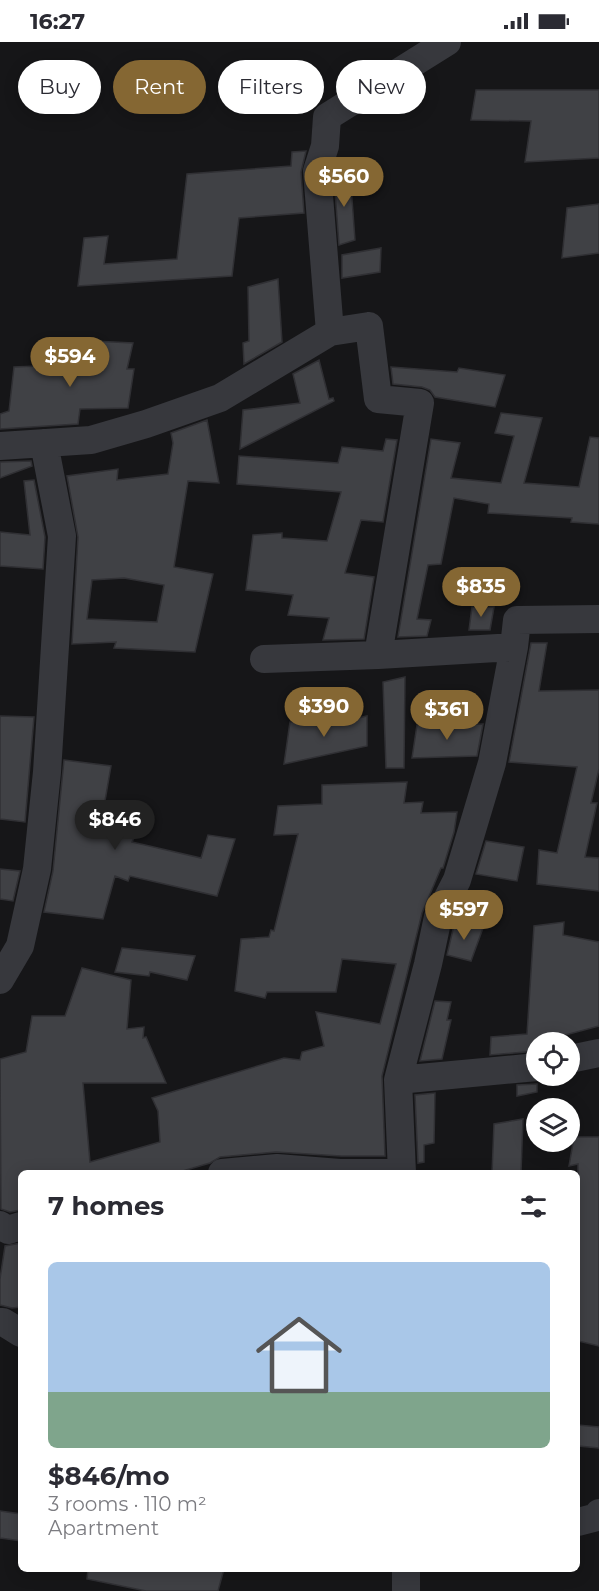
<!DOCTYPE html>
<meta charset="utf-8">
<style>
body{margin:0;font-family:Montserrat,sans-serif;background:#f2f2f3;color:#2b2b33;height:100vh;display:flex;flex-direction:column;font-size:22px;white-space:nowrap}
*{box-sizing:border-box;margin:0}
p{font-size:20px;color:#7c7c81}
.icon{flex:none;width:33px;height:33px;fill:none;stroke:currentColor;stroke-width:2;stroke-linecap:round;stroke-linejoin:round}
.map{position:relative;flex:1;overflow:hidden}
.drawer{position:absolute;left:18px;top:1128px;width:562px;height:402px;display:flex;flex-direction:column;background:#fff;border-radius:9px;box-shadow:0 3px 15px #0003}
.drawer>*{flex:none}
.banner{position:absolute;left:18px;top:18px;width:564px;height:54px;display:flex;gap:12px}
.buttons{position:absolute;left:526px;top:990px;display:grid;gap:12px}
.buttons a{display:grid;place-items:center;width:54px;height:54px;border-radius:50%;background:#fff;box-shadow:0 3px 15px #0003;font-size:30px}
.price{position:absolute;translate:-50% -51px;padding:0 14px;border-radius:21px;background:#856733;color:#fff;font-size:20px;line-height:39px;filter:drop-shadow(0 2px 3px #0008)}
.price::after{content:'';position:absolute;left:50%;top:36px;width:18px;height:14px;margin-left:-9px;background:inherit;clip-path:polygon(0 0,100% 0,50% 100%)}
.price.active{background:#222;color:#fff}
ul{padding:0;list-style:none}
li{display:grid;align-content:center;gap:12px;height:318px;padding:0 30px}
li span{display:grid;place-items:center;height:186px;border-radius:9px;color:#555}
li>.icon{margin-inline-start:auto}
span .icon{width:108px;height:108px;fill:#fffc;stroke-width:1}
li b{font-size:26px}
h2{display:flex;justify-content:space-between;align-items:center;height:72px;padding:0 30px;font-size:26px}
.chip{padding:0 21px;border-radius:27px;background:#fff;box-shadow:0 3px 15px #0003;font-size:21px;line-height:54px}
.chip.active{background:#856733;color:#fff}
.status{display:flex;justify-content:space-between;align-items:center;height:42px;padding:0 30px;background:#fff;direction:ltr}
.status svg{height:16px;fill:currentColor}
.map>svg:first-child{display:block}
</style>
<div class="status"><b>16:27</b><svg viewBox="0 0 49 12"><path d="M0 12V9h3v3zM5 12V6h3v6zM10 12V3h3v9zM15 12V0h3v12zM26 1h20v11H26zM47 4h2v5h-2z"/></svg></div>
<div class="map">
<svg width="599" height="1549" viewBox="0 0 599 1549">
<rect width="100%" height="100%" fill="#161618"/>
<path fill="#404145" stroke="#303034" stroke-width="1.5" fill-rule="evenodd" d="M 476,48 L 599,48 L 599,116 L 525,120 L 531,79 L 471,78 Z
M 306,109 L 301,130 L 304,171 L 239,176 L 232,234 L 78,244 L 84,196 L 108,194 L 104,222 L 177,217 L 187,132 L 291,124 L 292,110 Z
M 350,130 L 355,198 L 339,203 L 334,135 Z
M 599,162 L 599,211 L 562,216 L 567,166 Z
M 381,206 L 380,230 L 342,236 L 342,213 Z
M 278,237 L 282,300 L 244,322 L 243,301 L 249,299 L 248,245 Z
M 93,299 L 133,301 L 127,327 L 134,327 L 128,366 L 80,367 L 78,382 L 0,387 L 0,372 L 9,369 L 14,325 L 88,322 Z
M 319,318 L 329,357 L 333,356 L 334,359 L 240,407 L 243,368 L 300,361 L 293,332 Z
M 391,325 L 457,330 L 459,326 L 505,333 L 495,365 L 435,355 L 430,348 L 422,345 L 393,342 Z
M 501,371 L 542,376 L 524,441 L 579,445 L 590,395 L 599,396 L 599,482 L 571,480 L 572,476 L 488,471 L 489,462 L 454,456 L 441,522 L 428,523 L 417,577 L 431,578 L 427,594 L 398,595 L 431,397 L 460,401 L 451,436 L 501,441 L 514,394 L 495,391 Z
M 207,378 L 219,441 L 188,439 L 174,525 L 213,532 L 195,610 L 114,606 L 116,600 L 72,602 L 78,495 L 67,434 L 118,427 L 117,438 L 168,432 L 173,401 L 171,391 ZM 124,536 L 164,543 L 157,580 L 87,577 L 92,538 Z
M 386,397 L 397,398 L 383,480 L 361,478 L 345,531 L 374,535 L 364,597 L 323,598 L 329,576 L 288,573 L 293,553 L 246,548 L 253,493 L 282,491 L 282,496 L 327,499 L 341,450 L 237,442 L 239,414 L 338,421 L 342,405 L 383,409 Z
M 31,419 L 32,424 L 0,436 L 0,420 Z
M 34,438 L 45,495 L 43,527 L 0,524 L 0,490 L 30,493 L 24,439 Z
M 472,565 L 494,565 L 490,588 L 469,588 Z
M 531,601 L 547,601 L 539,649 L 599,648 L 599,727 L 591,761 L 597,761 L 585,815 L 599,816 L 599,849 L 537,842 L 539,808 L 557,811 L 577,725 L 509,720 Z
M 405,635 L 404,726 L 386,726 L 383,640 Z
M 0,674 L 34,675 L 25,780 L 0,777 Z
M 367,674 L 367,704 L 284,722 L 290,680 L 340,677 L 340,680 Z
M 483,682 L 477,714 L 412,716 L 417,683 Z
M 64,718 L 111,724 L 101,782 L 135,794 L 132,800 L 201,816 L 208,793 L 235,797 L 217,854 L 130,834 L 128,839 L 115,834 L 103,877 L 44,870 L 53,829 Z
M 407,740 L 404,761 L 423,760 L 421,771 L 457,770 L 454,790 L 443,826 L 441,826 L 422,871 L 382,1034 L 385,1114 L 341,1114 L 276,1110 L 220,1115 L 210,1121 L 176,1131 L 21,1131 L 21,1168 L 10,1170 L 1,1167 L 0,1017 L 26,1010 L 32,974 L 65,974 L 82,926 L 131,938 L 127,987 L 144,985 L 143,996 L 146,995 L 166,1041 L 83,1041 L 90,1120 L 160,1100 L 158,1069 L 152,1056 L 284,1016 L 300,1018 L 302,1010 L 324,1004 L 316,970 L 380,982 L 396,922 L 342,917 L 336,950 L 267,950 L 265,956 L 235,949 L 241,897 L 269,895 L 271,888 L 274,889 L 298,792 L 274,793 L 278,764 L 322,762 L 322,743 Z
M 486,799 L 524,805 L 517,839 L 476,832 Z
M 0,827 L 20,829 L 13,859 L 0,857 Z
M 455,879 L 483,886 L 471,919 L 447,913 Z
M 564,880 L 563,893 L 599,900 L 599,984 L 554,996 L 554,1000 L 537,1000 L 537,1009 L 490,1013 L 491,995 L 527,992 L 534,884 Z
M 122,906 L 195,914 L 187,938 L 150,930 L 149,934 L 115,930 Z
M 435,959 L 451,960 L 447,978 L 451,978 L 442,1017 L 420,1019 Z
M 537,1042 L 537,1050 L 517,1054 L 517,1043 Z
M 435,1051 L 434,1101 L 424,1103 L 424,1120 L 418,1121 L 415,1053 Z
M 523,1077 L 521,1131 L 492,1131 L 494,1082 Z
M 574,1095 L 599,1095 L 599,1304 L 578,1299 L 578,1122 L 569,1124 Z
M 21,1201 L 21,1265 L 12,1266 L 0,1263 L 0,1237 L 5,1204 Z
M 578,1383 L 599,1385 L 599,1406 L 578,1404 Z
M 0,1469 L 21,1472 L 21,1499 L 0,1496 Z
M 88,1527 L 224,1527 L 218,1549 L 146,1549 L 87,1537 Z"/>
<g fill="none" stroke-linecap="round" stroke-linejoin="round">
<path stroke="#37383d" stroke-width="28" d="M 0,404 L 91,398 L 146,382 L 220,356 L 330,290
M 378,613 L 420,361 L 378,357 L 369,284 L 330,290 L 317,129 L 325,104 L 327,75 L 447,0
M 264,617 L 378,613 L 514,605
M 0,938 L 20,904 L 37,827 L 47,730 L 62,494 L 44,401
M 570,1017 L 599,1011
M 398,1038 L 537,1025
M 222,1131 L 277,1126 L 340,1131 L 402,1131
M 402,1131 L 398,1038 L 428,922 L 438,875 L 457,838 L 492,721 L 514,605 L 517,578 L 599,577
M 0,1183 L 8,1188 L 21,1184
M 0,1280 L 3,1280 L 21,1291
M 578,1480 L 597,1475 L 599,1471
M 406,1527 L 406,1549"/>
</g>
</svg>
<div class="buttons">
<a><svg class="icon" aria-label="locate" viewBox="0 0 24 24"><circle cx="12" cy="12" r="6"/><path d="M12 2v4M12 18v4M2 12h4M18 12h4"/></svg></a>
<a><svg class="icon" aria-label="layers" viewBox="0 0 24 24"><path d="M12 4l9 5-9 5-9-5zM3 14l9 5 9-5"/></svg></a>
</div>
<b class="price" style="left:344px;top:166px">$560</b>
<b class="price" style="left:70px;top:346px">$594</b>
<b class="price" style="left:481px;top:576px">$835</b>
<b class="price" style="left:324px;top:696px">$390</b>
<b class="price" style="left:447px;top:699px">$361</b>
<b class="price active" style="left:115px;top:809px">$846</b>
<b class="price" style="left:464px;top:899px">$597</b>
<div class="banner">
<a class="chip">Buy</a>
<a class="chip active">Rent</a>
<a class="chip">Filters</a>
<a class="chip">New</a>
</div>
<section class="drawer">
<h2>7 homes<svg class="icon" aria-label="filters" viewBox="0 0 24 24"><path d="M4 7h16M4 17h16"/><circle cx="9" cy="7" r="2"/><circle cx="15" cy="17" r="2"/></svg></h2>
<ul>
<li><span style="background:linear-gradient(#a9c7e8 70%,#7fa58c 0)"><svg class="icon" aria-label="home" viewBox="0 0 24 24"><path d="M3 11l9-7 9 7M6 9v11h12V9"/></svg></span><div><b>$846/mo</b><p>3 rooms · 110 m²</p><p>Apartment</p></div></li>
</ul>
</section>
</div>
